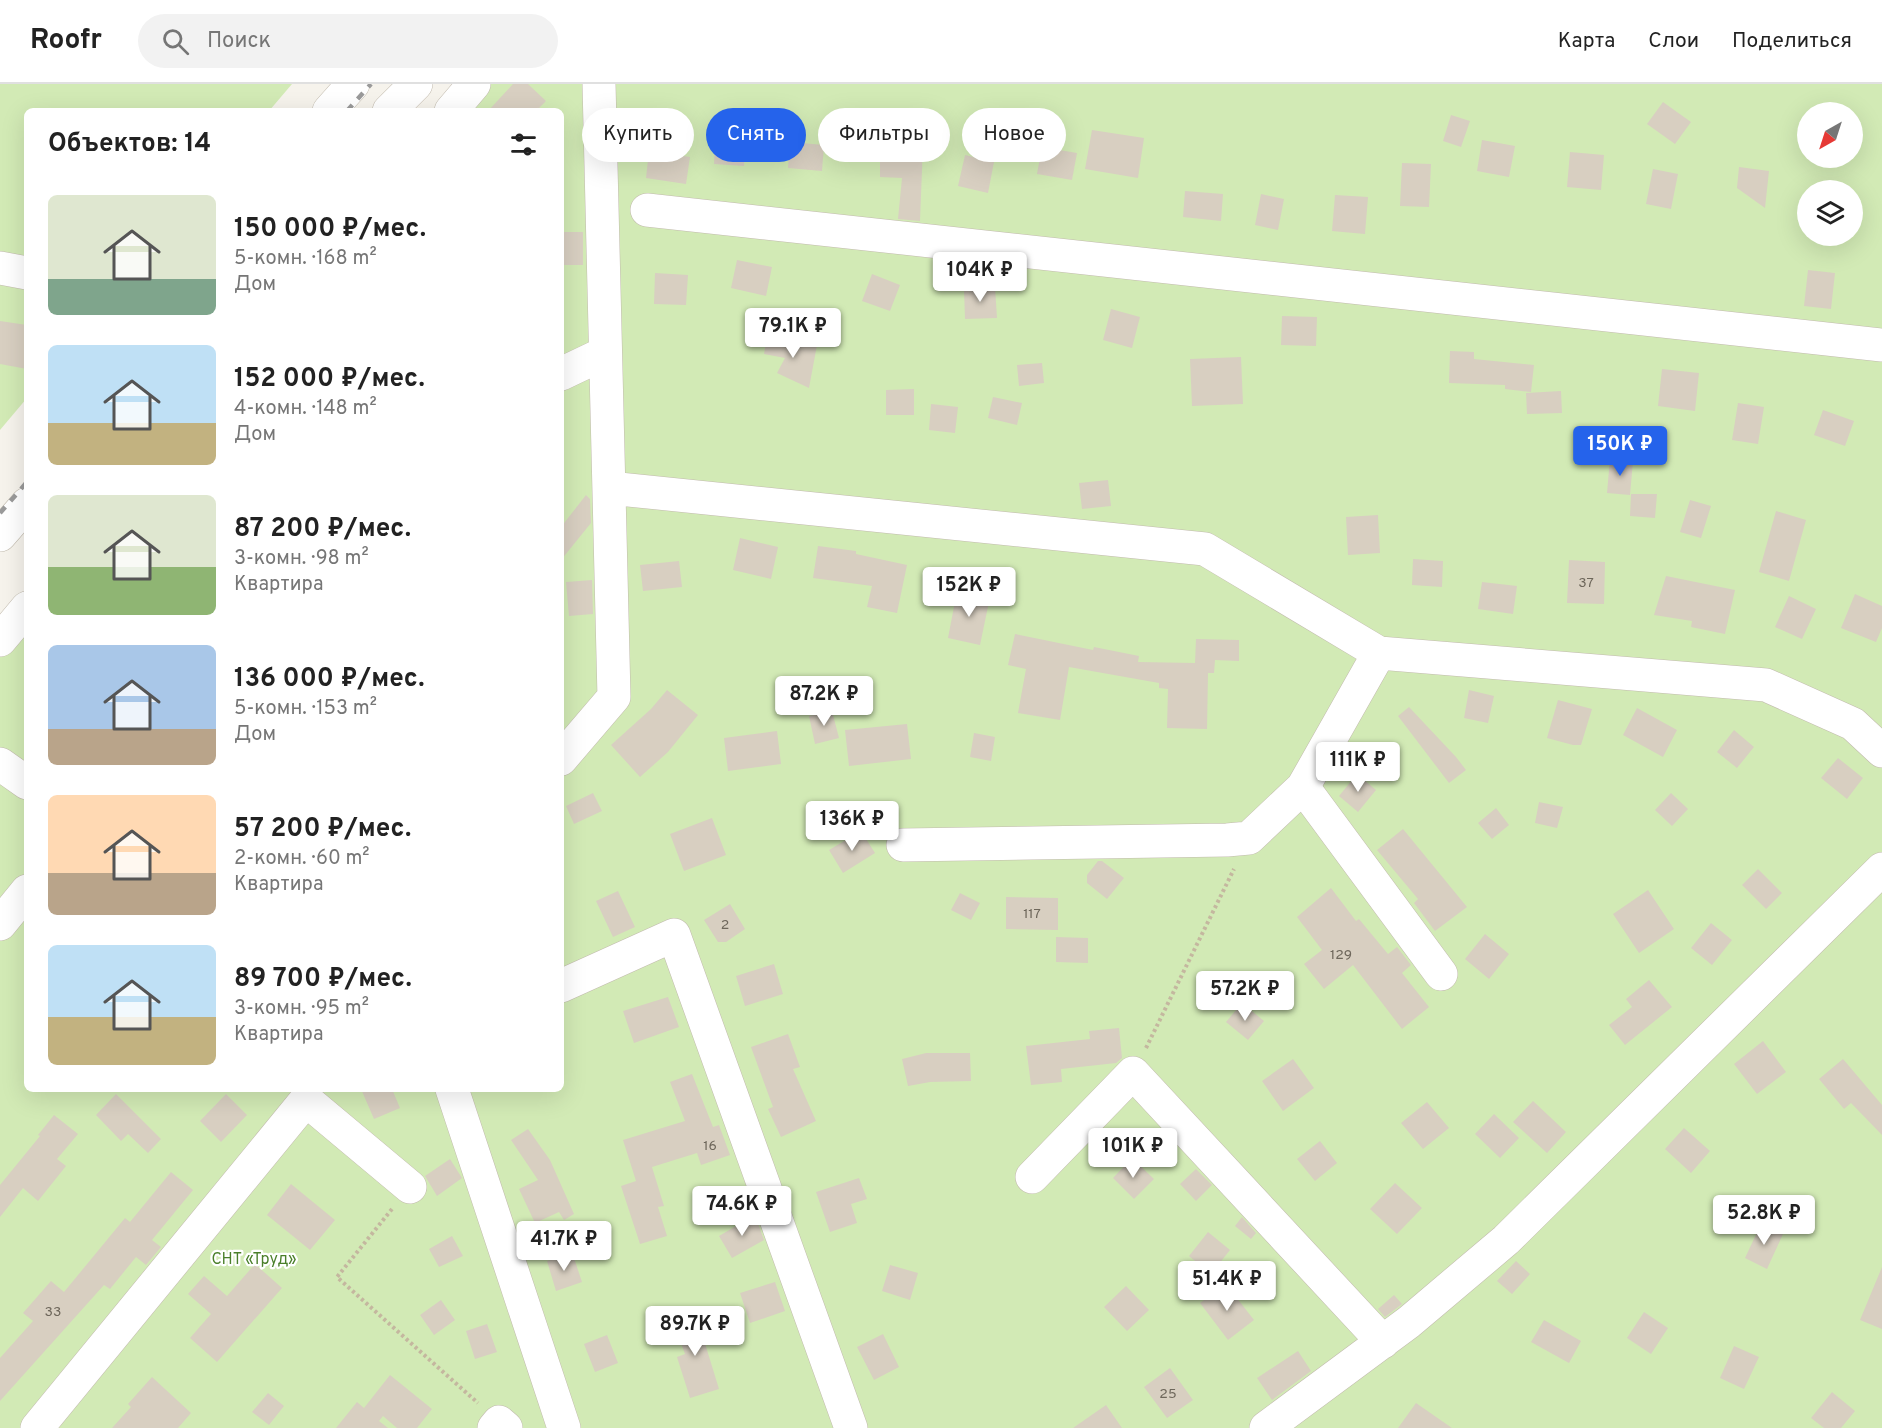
<!DOCTYPE html>
<html lang="ru">
<meta charset="utf-8">
<style>
body{margin:0;font-family:Overpass,sans-serif;background:#f2f2f2;color:#222;height:100vh;display:flex;flex-direction:column;font-size:22px;white-space:nowrap}
*{box-sizing:border-box;margin:0}
p{font-size:20px;color:#767676}
.icon{flex:none;width:33px;height:33px;fill:none;stroke:currentColor;stroke-width:2;stroke-linecap:round;stroke-linejoin:round}
.map{position:relative;flex:1;overflow:hidden}
.panel{position:absolute;left:24px;top:24px;width:540px;height:984px;display:flex;flex-direction:column;background:#fff;border-radius:9px;box-shadow:0 6px 24px #0002}
.panel>*{flex:none}
.hud{position:absolute;left:582px;top:24px;width:570px;height:54px;display:flex;gap:12px}
.needle{width:39px;rotate:219deg}
.fabs{position:absolute;left:1797px;top:18px;display:grid;gap:12px}
.fabs a{display:grid;place-items:center;width:66px;height:66px;border-radius:50%;background:#fff;box-shadow:0 6px 24px #0002;font-size:30px}
.price{position:absolute;translate:-50% -51px;padding:0 14px;border-radius:6px;background:#fff;color:#222;font-size:20px;line-height:39px;filter:drop-shadow(0 2px 3px #0008)}
.price::after{content:'';position:absolute;left:50%;top:36px;width:18px;height:14px;margin-left:-9px;background:inherit;clip-path:polygon(0 0,100% 0,50% 100%)}
.price.active{background:#2563eb;color:#fff}
ul{padding:0;list-style:none}
li{display:flex;align-items:center;gap:18px;height:150px;padding:0 24px}
li span{display:grid;place-items:center;flex:none;width:168px;height:120px;border-radius:9px;color:#555}
li>.icon{margin-inline-start:auto}
span .icon{width:72px;height:72px;fill:#fffc;stroke-width:1}
li b{font-size:26px}
h2{display:flex;justify-content:space-between;align-items:center;height:72px;padding:0 24px;font-size:26px}
.pill{padding:0 21px;border-radius:27px;background:#fff;box-shadow:0 6px 24px #0002;font-size:21px;line-height:54px}
.pill.active{background:#2563eb;color:#fff}
header{display:flex;align-items:center;gap:36px;box-sizing:border-box;height:84px;padding:0 30px;background:#fff;border-bottom:2px solid #e0e0e0}
header strong{font-size:28px}
nav{display:flex;gap:33px;margin-inline-start:auto;font-size:21px}
.search{width:420px;height:54px;background:#f2f2f2;display:flex;align-items:center;gap:15px;box-sizing:border-box;padding:0 21px;border-radius:33px;color:#767676;font-size:22px}
.map>svg:first-child{display:block}
</style>
<header>
<strong>Roofr</strong>
<div class="search"><svg class="icon" aria-label="search" viewBox="0 0 24 24"><circle cx="10" cy="10" r="6"/><path d="M15 15l6 6"/></svg>Поиск</div>
<nav><a>Карта</a><a>Слои</a><a>Поделиться</a></nav>
</header>
<div class="map">
<svg width="1882" height="1344" viewBox="0 0 1882 1344">
<rect width="100%" height="100%" fill="#f6f3ec"/>
<path fill="#d2eab5" fill-rule="evenodd" d="M 0,0 L 292,0 L 269,27 L 27,27 L 27,314 L 0,346 Z
M 474,0 L 1882,0 L 1882,1344 L 0,1344 L 0,556 L 27,524 L 27,1005 L 561,1005 L 561,27 L 451,27 ZM 1808,28 L 1852,28 L 1852,74 L 1808,74 ZM 1808,106 L 1852,106 L 1852,152 L 1808,152 Z"/>
<path fill="#d8cfc1" d="M 513,0 L 528,0 L 546,17 L 536,27 L 488,27 Z
M 1663,18 L 1691,38 L 1675,60 L 1647,40 Z
M 1451,31 L 1470,37 L 1461,63 L 1443,57 Z
M 716,45 L 746,47 L 744,82 L 714,80 Z
M 1092,46 L 1144,54 L 1138,94 L 1085,85 Z
M 1482,56 L 1515,62 L 1509,93 L 1477,87 Z
M 790,58 L 824,61 L 822,87 L 788,84 Z
M 880,59 L 923,60 L 920,137 L 898,135 L 902,94 L 880,93 Z
M 1042,63 L 1077,69 L 1072,96 L 1037,90 Z
M 649,67 L 690,73 L 686,100 L 646,94 Z
M 1570,68 L 1604,71 L 1601,106 L 1567,103 Z
M 965,71 L 994,78 L 988,109 L 958,102 Z
M 1402,79 L 1431,80 L 1429,123 L 1400,122 Z
M 1739,83 L 1769,87 L 1765,124 L 1737,104 Z
M 1653,85 L 1678,90 L 1671,125 L 1646,120 Z
M 1185,107 L 1223,110 L 1221,137 L 1183,133 Z
M 1261,110 L 1284,115 L 1278,146 L 1255,141 Z
M 1335,111 L 1368,113 L 1365,150 L 1332,147 Z
M 561,148 L 583,148 L 583,181 L 561,181 Z
M 737,176 L 772,183 L 766,212 L 731,204 Z
M 1808,186 L 1835,189 L 1831,225 L 1804,222 Z
M 655,189 L 688,191 L 686,221 L 654,220 Z
M 872,190 L 900,201 L 890,227 L 862,217 Z
M 995,203 L 997,234 L 965,235 L 964,205 Z
M 1111,225 L 1140,233 L 1132,264 L 1103,256 Z
M 1282,232 L 1317,233 L 1316,262 L 1281,261 Z
M 0,237 L 27,241 L 27,285 L 0,280 Z
M 767,252 L 817,261 L 809,304 L 777,289 L 785,274 L 764,270 Z
M 1450,267 L 1474,268 L 1474,275 L 1534,281 L 1531,308 L 1505,305 L 1505,301 L 1449,299 Z
M 1241,273 L 1243,320 L 1192,322 L 1190,275 Z
M 1042,279 L 1044,299 L 1019,302 L 1017,281 Z
M 1662,285 L 1699,289 L 1695,327 L 1658,322 Z
M 914,305 L 914,331 L 886,331 L 886,306 Z
M 1561,307 L 1562,329 L 1527,330 L 1526,309 Z
M 993,313 L 1022,319 L 1017,341 L 988,334 Z
M 1738,319 L 1764,323 L 1758,360 L 1732,356 Z
M 931,320 L 958,323 L 955,349 L 929,346 Z
M 1823,326 L 1854,337 L 1845,362 L 1814,351 Z
M 1610,375 L 1633,377 L 1630,411 L 1607,409 Z
M 1108,396 L 1111,422 L 1082,425 L 1079,399 Z
M 1631,410 L 1657,410 L 1655,434 L 1630,432 Z
M 586,411 L 590,415 L 591,439 L 561,476 L 561,443 Z
M 1690,416 L 1711,422 L 1701,454 L 1680,448 Z
M 1776,427 L 1806,436 L 1789,497 L 1759,488 Z
M 1378,431 L 1380,469 L 1348,471 L 1346,433 Z
M 740,454 L 778,463 L 771,495 L 733,486 Z
M 818,462 L 856,467 L 856,470 L 907,481 L 897,529 L 867,523 L 872,502 L 813,494 Z
M 1413,475 L 1443,477 L 1442,503 L 1412,501 Z
M 1569,476 L 1605,478 L 1604,520 L 1567,519 Z
M 679,477 L 682,503 L 643,507 L 640,481 Z
M 1666,492 L 1735,506 L 1725,550 L 1691,543 L 1692,537 L 1654,531 Z
M 592,496 L 593,530 L 569,532 L 566,498 Z
M 1482,498 L 1517,502 L 1513,530 L 1478,525 Z
M 957,507 L 990,513 L 980,561 L 948,554 Z
M 1855,510 L 1882,522 L 1882,544 L 1876,558 L 1841,544 Z
M 1789,512 L 1816,525 L 1802,555 L 1775,543 Z
M 1015,550 L 1093,566 L 1094,563 L 1139,572 L 1138,578 L 1195,579 L 1196,555 L 1239,556 L 1239,577 L 1215,576 L 1214,589 L 1208,589 L 1207,645 L 1167,644 L 1168,605 L 1159,604 L 1159,599 L 1069,583 L 1060,636 L 1018,629 L 1026,585 L 1008,581 Z
M 667,606 L 698,631 L 668,668 L 640,693 L 611,661 L 651,625 Z
M 1469,606 L 1494,612 L 1488,639 L 1464,634 Z
M 1558,616 L 1592,625 L 1581,661 L 1573,661 L 1547,654 Z
M 1409,623 L 1456,673 L 1466,686 L 1449,699 L 1398,632 Z
M 1637,624 L 1677,646 L 1663,673 L 1623,651 Z
M 832,627 L 839,654 L 815,660 L 809,632 Z
M 907,640 L 911,675 L 849,682 L 845,646 Z
M 1734,646 L 1754,663 L 1737,684 L 1717,668 Z
M 777,647 L 781,680 L 728,687 L 724,654 Z
M 974,649 L 995,653 L 991,677 L 970,673 Z
M 1838,674 L 1863,694 L 1847,715 L 1821,694 Z
M 1357,690 L 1376,706 L 1358,728 L 1339,712 Z
M 593,709 L 602,727 L 574,740 L 566,722 Z
M 1671,709 L 1688,725 L 1672,742 L 1655,726 Z
M 1539,718 L 1563,723 L 1557,744 L 1535,739 Z
M 1496,724 L 1509,741 L 1492,755 L 1478,739 Z
M 712,734 L 726,771 L 684,787 L 670,750 Z
M 1403,745 L 1467,823 L 1435,847 L 1414,819 L 1418,815 L 1377,766 Z
M 861,747 L 875,769 L 843,789 L 829,766 Z
M 1098,777 L 1102,777 L 1124,794 L 1107,815 L 1087,799 L 1087,791 Z
M 1758,785 L 1782,809 L 1766,825 L 1742,801 Z
M 1331,804 L 1356,837 L 1359,835 L 1388,870 L 1397,863 L 1411,881 L 1402,889 L 1429,923 L 1402,945 L 1353,881 L 1324,905 L 1304,880 L 1322,866 L 1297,833 Z
M 1648,806 L 1674,845 L 1639,869 L 1613,830 Z
M 618,807 L 635,843 L 613,853 L 596,817 Z
M 960,809 L 980,819 L 971,836 L 951,826 Z
M 1006,813 L 1058,814 L 1058,846 L 1006,845 Z
M 730,820 L 745,845 L 726,858 L 718,858 L 704,836 Z
M 1711,839 L 1732,856 L 1712,881 L 1691,864 Z
M 1485,850 L 1509,870 L 1489,895 L 1465,875 Z
M 1056,853 L 1088,854 L 1088,879 L 1056,878 Z
M 774,880 L 783,910 L 745,922 L 736,892 Z
M 1649,896 L 1672,923 L 1625,961 L 1609,941 L 1632,923 L 1626,915 Z
M 668,913 L 679,943 L 634,959 L 623,927 Z
M 1242,919 L 1264,937 L 1248,956 L 1226,938 Z
M 1119,944 L 1122,974 L 1116,979 L 1061,985 L 1062,998 L 1031,1001 L 1026,962 L 1090,955 L 1089,947 Z
M 788,950 L 800,983 L 793,985 L 816,1037 L 781,1053 L 768,1025 L 773,1023 L 751,963 Z
M 1763,957 L 1786,988 L 1757,1010 L 1734,980 Z
M 926,969 L 970,969 L 971,997 L 930,998 L 908,1002 L 902,975 Z
M 1293,975 L 1314,1004 L 1283,1027 L 1262,997 Z
M 1843,975 L 1882,1021 L 1882,1051 L 1851,1019 L 1844,1025 L 1819,995 Z
M 692,990 L 713,1043 L 719,1041 L 730,1071 L 701,1081 L 697,1069 L 652,1083 L 664,1122 L 658,1123 L 667,1152 L 640,1160 L 621,1102 L 636,1097 L 623,1056 L 685,1037 L 670,998 Z
M 361,1005 L 392,1005 L 400,1024 L 374,1035 Z
M 116,1010 L 161,1055 L 148,1069 L 128,1050 L 121,1057 L 96,1031 Z
M 226,1010 L 247,1031 L 221,1058 L 200,1037 Z
M 1533,1017 L 1566,1048 L 1547,1069 L 1513,1038 Z
M 1427,1018 L 1449,1044 L 1423,1065 L 1401,1039 Z
M 1494,1030 L 1519,1054 L 1500,1074 L 1475,1050 Z
M 54,1031 L 78,1050 L 57,1075 L 66,1082 L 38,1117 L 23,1104 L 0,1133 L 0,1101 L 40,1052 L 38,1051 Z
M 1684,1044 L 1710,1067 L 1691,1089 L 1665,1065 Z
M 528,1045 L 550,1076 L 574,1130 L 564,1136 L 559,1128 L 535,1139 L 519,1105 L 538,1096 L 511,1056 Z
M 1320,1057 L 1337,1079 L 1315,1097 L 1297,1075 Z
M 1132,1074 L 1154,1095 L 1134,1115 L 1113,1094 Z
M 450,1075 L 462,1094 L 437,1112 L 425,1092 Z
M 1196,1085 L 1212,1101 L 1196,1117 L 1180,1100 Z
M 171,1088 L 193,1106 L 152,1156 L 161,1163 L 146,1181 L 136,1173 L 110,1205 L 104,1201 L 0,1317 L 0,1274 L 33,1237 L 23,1229 L 51,1197 L 64,1208 L 125,1134 L 130,1138 Z
M 859,1094 L 867,1115 L 851,1120 L 857,1139 L 830,1148 L 816,1108 Z
M 1395,1099 L 1422,1124 L 1397,1150 L 1370,1125 Z
M 291,1100 L 335,1136 L 310,1166 L 267,1131 Z
M 755,1131 L 764,1156 L 732,1174 L 719,1152 Z
M 1242,1133 L 1256,1149 L 1251,1155 L 1235,1142 Z
M 1761,1140 L 1783,1150 L 1767,1185 L 1745,1174 Z
M 1208,1148 L 1230,1166 L 1211,1190 L 1189,1172 Z
M 452,1152 L 463,1172 L 439,1183 L 429,1165 Z
M 572,1168 L 582,1198 L 556,1207 L 547,1177 Z
M 1516,1177 L 1530,1190 L 1512,1210 L 1497,1197 Z
M 255,1180 L 282,1204 L 217,1278 L 190,1254 L 211,1230 L 188,1210 L 204,1192 L 227,1212 Z
M 890,1181 L 918,1189 L 910,1216 L 882,1207 Z
M 1882,1183 L 1882,1245 L 1860,1236 Z
M 775,1198 L 785,1227 L 750,1239 L 740,1209 Z
M 1226,1200 L 1254,1236 L 1228,1256 L 1200,1219 Z
M 1126,1202 L 1149,1226 L 1127,1247 L 1104,1223 Z
M 1394,1211 L 1402,1220 L 1385,1233 L 1378,1225 Z
M 441,1216 L 455,1236 L 434,1251 L 420,1231 Z
M 695,1227 L 719,1305 L 690,1314 L 677,1273 L 685,1270 L 672,1235 Z
M 1644,1228 L 1668,1244 L 1651,1270 L 1627,1254 Z
M 1544,1236 L 1581,1257 L 1569,1279 L 1531,1258 Z
M 487,1240 L 497,1268 L 475,1275 L 466,1247 Z
M 883,1250 L 899,1283 L 874,1296 L 857,1263 Z
M 607,1251 L 618,1279 L 595,1288 L 584,1260 Z
M 1734,1262 L 1759,1273 L 1744,1305 L 1720,1294 Z
M 1298,1267 L 1311,1287 L 1272,1316 L 1257,1294 Z
M 1170,1284 L 1193,1316 L 1167,1334 L 1144,1303 Z
M 390,1291 L 432,1325 L 417,1344 L 397,1344 L 383,1332 L 379,1337 L 388,1344 L 336,1344 L 357,1318 L 364,1324 Z
M 152,1293 L 191,1329 L 178,1344 L 112,1344 L 131,1323 L 128,1320 Z
M 1832,1308 L 1855,1327 L 1841,1344 L 1824,1344 L 1811,1334 Z
M 268,1309 L 284,1322 L 269,1341 L 252,1328 Z
M 1416,1319 L 1452,1344 L 1398,1344 Z
M 1106,1321 L 1122,1344 L 1073,1344 Z"/>
<g fill="none" stroke-linecap="round" stroke-linejoin="round">
<defs>
<path id="minor" d="M 329,27 L 353,0
M 389,27 L 416,0
M 451,27 L 474,0
M 647,126 L 1882,261
M 0,184 L 27,189
M 561,290 L 605,269
M 609,404 L 1205,465 L 1379,569 L 1766,601 L 1853,640 L 1882,667
M 0,451 L 27,420
M 0,556 L 27,524
M 561,675 L 614,613 L 599,0
M 0,680 L 27,699
M 1303,703 L 1441,890
M 903,761 L 1227,756 L 1249,754 L 1303,703 L 1379,569
M 0,840 L 27,807
M 561,902 L 674,851 L 851,1344
M 452,1005 L 564,1344
M 1032,1093 L 1133,989 L 1383,1258
M 37,1344 L 306,1016 L 410,1103
M 494,1344 L 499,1338 L 506,1344
M 1266,1344 L 1409,1238 L 1506,1156 L 1882,785"/>
</defs>
<use href="#minor" stroke="#c2bbae" stroke-width="34"/>
<path stroke="#c4b79f" stroke-width="4" stroke-dasharray="3 3" stroke-linecap="butt" d="M 1146,964 L 1234,785
M 392,1125 L 337,1193 L 478,1319"/>
<use href="#minor" stroke="#fff" stroke-width="33"/>
<path stroke="#9a9a9a" stroke-width="4.5" stroke-dasharray="8 8" stroke-linecap="butt" d="M 347,27 L 371,0
M 0,429 L 27,398"/>
</g>
<g text-anchor="middle" stroke-width="4.5" stroke-linejoin="round" paint-order="stroke">
<g font-size="14" fill="#6e675b">
<text x="1586" y="503">37</text>
<text x="1032" y="834">117</text>
<text x="725" y="845">2</text>
<text x="1341" y="875">129</text>
<text x="710" y="1066">16</text>
<text x="53" y="1232">33</text>
<text x="1168" y="1314">25</text>
</g>
<g font-size="16" fill="#4a7f2a" stroke="#fff">
<text x="254" y="1180">СНТ «Труд»</text>
</g>
</g>
</svg>
<div class="fabs">
<a><svg class="needle" viewBox="-14 -14 28 28"><path d="M0-13l5 13h-10z" fill="#e53935"/><path d="M0 13l5-13h-10z" fill="#767676"/></svg></a>
<a><svg class="icon" aria-label="layers" viewBox="0 0 24 24"><path d="M12 4l9 5-9 5-9-5zM3 14l9 5 9-5"/></svg></a>
</div>
<b class="price" style="left:980px;top:219px">104K ₽</b>
<b class="price" style="left:793px;top:275px">79.1K ₽</b>
<b class="price active" style="left:1620px;top:393px">150K ₽</b>
<b class="price" style="left:969px;top:534px">152K ₽</b>
<b class="price" style="left:824px;top:643px">87.2K ₽</b>
<b class="price" style="left:1358px;top:709px">111K ₽</b>
<b class="price" style="left:852px;top:768px">136K ₽</b>
<b class="price" style="left:1245px;top:938px">57.2K ₽</b>
<b class="price" style="left:1133px;top:1095px">101K ₽</b>
<b class="price" style="left:742px;top:1153px">74.6K ₽</b>
<b class="price" style="left:1764px;top:1162px">52.8K ₽</b>
<b class="price" style="left:564px;top:1188px">41.7K ₽</b>
<b class="price" style="left:1227px;top:1228px">51.4K ₽</b>
<b class="price" style="left:695px;top:1273px">89.7K ₽</b>
<div class="hud">
<a class="pill">Купить</a>
<a class="pill active">Снять</a>
<a class="pill">Фильтры</a>
<a class="pill">Новое</a>
</div>
<section class="panel">
<h2>Объектов: 14<svg class="icon" aria-label="filters" viewBox="0 0 24 24"><path d="M4 7h16M4 17h16"/><circle cx="9" cy="7" r="2"/><circle cx="15" cy="17" r="2"/></svg></h2>
<ul>
<li><span style="background:linear-gradient(#dfe7d0 70%,#7fa58c 0)"><svg class="icon" aria-label="home" viewBox="0 0 24 24"><path d="M3 11l9-7 9 7M6 9v11h12V9"/></svg></span><div><b>150 000 ₽/мес.</b><p>5-комн. · 168 m²</p><p>Дом</p></div></li>
<li><span style="background:linear-gradient(#bfe0f5 65%,#c2b280 0)"><svg class="icon" aria-label="home" viewBox="0 0 24 24"><path d="M3 11l9-7 9 7M6 9v11h12V9"/></svg></span><div><b>152 000 ₽/мес.</b><p>4-комн. · 148 m²</p><p>Дом</p></div></li>
<li><span style="background:linear-gradient(#dfe7d0 60%,#8fb573 0)"><svg class="icon" aria-label="home" viewBox="0 0 24 24"><path d="M3 11l9-7 9 7M6 9v11h12V9"/></svg></span><div><b>87 200 ₽/мес.</b><p>3-комн. · 98 m²</p><p>Квартира</p></div></li>
<li><span style="background:linear-gradient(#a9c7e8 70%,#b9a48a 0)"><svg class="icon" aria-label="home" viewBox="0 0 24 24"><path d="M3 11l9-7 9 7M6 9v11h12V9"/></svg></span><div><b>136 000 ₽/мес.</b><p>5-комн. · 153 m²</p><p>Дом</p></div></li>
<li><span style="background:linear-gradient(#ffd9b3 65%,#b9a48a 0)"><svg class="icon" aria-label="home" viewBox="0 0 24 24"><path d="M3 11l9-7 9 7M6 9v11h12V9"/></svg></span><div><b>57 200 ₽/мес.</b><p>2-комн. · 60 m²</p><p>Квартира</p></div></li>
<li><span style="background:linear-gradient(#bfe0f5 60%,#c2b280 0)"><svg class="icon" aria-label="home" viewBox="0 0 24 24"><path d="M3 11l9-7 9 7M6 9v11h12V9"/></svg></span><div><b>89 700 ₽/мес.</b><p>3-комн. · 95 m²</p><p>Квартира</p></div></li>
</ul>
</section>
</div>
